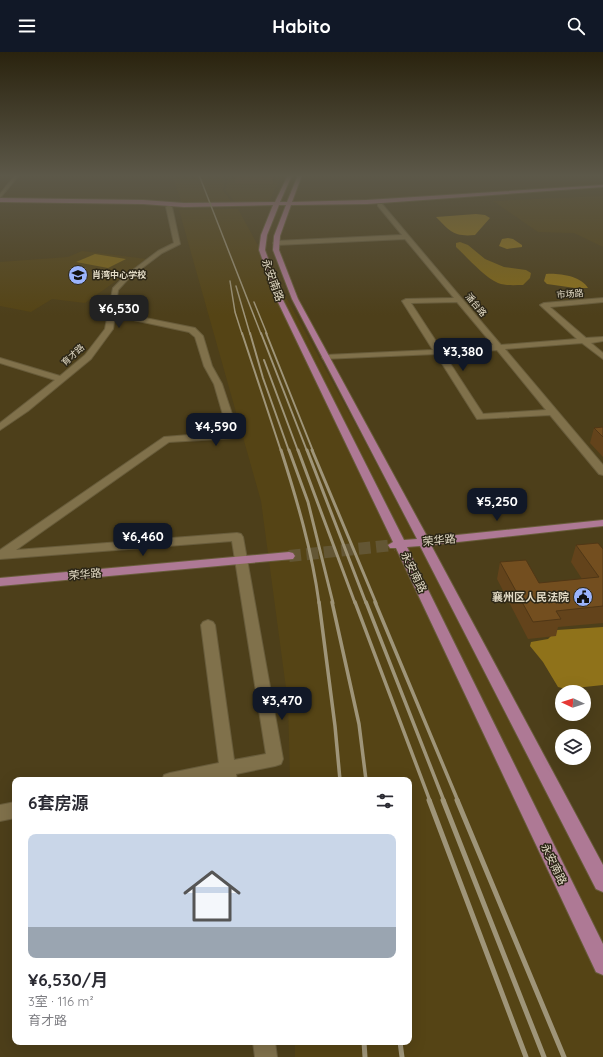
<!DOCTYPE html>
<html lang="zh">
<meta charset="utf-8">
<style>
body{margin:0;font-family:Quicksand,"Noto Sans SC",sans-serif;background:#f7f7f7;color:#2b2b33;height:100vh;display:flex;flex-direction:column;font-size:15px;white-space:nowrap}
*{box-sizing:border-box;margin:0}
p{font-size:13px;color:#7c7c81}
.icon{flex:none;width:22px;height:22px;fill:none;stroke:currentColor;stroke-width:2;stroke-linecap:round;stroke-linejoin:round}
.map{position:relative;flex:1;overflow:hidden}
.sheet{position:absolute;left:12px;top:725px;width:400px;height:268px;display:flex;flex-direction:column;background:#fff;border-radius:8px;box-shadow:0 4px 16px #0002}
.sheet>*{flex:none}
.needle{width:26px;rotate:274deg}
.tools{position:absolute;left:555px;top:633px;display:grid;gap:8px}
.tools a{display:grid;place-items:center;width:36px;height:36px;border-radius:50%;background:#fff;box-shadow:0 4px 16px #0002;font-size:20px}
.price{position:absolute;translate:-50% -34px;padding:0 9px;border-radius:8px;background:#111827;color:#fff;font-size:13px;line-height:26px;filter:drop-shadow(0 1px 2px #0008)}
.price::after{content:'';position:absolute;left:50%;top:24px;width:12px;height:9px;margin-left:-6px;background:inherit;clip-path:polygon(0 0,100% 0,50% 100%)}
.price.current{background:#222;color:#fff}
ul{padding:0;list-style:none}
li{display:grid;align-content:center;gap:8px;height:212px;padding:0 16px}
li span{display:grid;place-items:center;height:124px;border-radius:8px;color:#555}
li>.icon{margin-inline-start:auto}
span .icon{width:72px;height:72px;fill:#fffc;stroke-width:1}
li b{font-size:17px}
h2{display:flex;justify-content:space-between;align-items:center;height:48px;padding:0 16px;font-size:17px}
header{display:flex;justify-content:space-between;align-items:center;height:52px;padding:0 16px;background:#111827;color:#fff;font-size:18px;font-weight:700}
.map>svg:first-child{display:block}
</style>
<header><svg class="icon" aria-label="menu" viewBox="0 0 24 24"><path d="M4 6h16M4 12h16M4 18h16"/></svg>Habito<svg class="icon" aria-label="search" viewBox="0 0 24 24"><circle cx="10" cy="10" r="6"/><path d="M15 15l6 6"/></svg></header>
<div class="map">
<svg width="603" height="1005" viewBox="0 0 603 1005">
<rect width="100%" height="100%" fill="#4d3f1a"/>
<path fill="#554415" d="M 172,123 L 226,123 L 223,138 L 231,150 L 182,151 Z
M 229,123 L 282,123 L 269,149 L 235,150 L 225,138 Z
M 603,144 L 603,195 L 574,181 L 538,180 L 493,149 Z
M 238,157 L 358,377 L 603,843 L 603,1005 L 295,1005 L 295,990 L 409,990 L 409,728 L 290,728 L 288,651 L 261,449 L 179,158 Z
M 82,199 L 147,207 L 85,251 L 52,247 L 31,260 L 0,254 L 0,210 L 68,205 Z"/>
<path fill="#816717" d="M 460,190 L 468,193 L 485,207 L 504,215 L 526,218 L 531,221 L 530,226 L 523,233 C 515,233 506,234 498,231 C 484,225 468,206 456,195 L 456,191 Z
M 95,202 L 126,207 L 108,216 L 76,210 Z"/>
<path fill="#8f721a" d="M 476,162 L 485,163 L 490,166 L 475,183 C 453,185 450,179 436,165 Z
M 508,186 L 513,187 L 522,193 L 522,195 L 507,197 L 499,194 L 502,187 Z
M 546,222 C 559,221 581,224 588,236 L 575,236 L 547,232 L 544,229 Z
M 603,575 L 603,633 L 566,637 L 558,635 L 543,610 L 530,594 L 531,590 L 548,587 L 557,578 Z"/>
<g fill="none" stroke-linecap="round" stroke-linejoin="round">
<path stroke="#635634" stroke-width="12" stroke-dasharray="12 5.5" stroke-linecap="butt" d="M 289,504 L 394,493"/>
<defs>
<path id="minor" d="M 15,123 L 19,123 L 0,146 L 0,142 Z
M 378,152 L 382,152 L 501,293 L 577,287 L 540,253 L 544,251 L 603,246 L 603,250 L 550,255 L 586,286 L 603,285 L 603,289 L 591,291 L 603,301 L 603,307 L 582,291 L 505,297 L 603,413 L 603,423 L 599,422 L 550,363 L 477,367 L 436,302 L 323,307 L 322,305 L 326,303 L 433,298 L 402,249 L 406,247 L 454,246 L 405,187 L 276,193 L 273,191 L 276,189 L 402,183 L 378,154 ZM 457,250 L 493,293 L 441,297 L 411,251 ZM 497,298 L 546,358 L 483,362 L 444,302 Z
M 169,153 L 172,155 L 180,192 L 162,201 L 129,226 L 118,238 L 115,260 L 195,276 L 203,284 L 212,314 L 222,332 L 239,383 L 234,386 L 169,390 L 16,498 L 237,481 L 241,482 L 243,485 L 283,707 L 281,712 L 275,714 L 236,722 L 237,728 L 221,728 L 220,725 L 205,728 L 162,728 L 164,723 L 170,721 L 219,711 L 201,573 L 203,570 L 208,568 L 213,570 L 215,573 L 234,708 L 266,702 L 232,489 L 0,507 L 0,498 L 164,385 L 228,380 L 214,332 L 204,314 L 195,285 L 189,280 L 115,264 L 113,277 L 91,307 L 28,359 L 0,378 L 0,371 L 55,328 L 0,311 L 0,306 L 60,324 L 85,303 L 105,277 L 113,236 L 125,224 L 158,199 L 174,191 L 166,155 Z
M 15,750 L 15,766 L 0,769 L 0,753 Z
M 253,990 L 275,990 L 277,1005 L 255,1005 Z"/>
<path id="major" d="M 288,123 L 292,123 L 280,150 L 287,150 L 298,123 L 302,123 L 292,150 L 367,148 L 603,133 L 603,135 L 367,152 L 291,153 L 280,184 L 279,198 L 298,247 L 428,486 L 603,468 L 603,474 L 431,493 L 603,813 L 603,840 L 596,837 L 420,494 L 407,495 L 603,892 L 603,923 L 596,920 L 396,496 L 390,496 L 388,493 L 393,490 L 277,248 L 259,198 L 261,183 L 273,153 L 184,155 L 143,152 L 0,150 L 0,146 L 143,148 L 184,151 L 275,150 ZM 279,153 L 286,153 L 274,184 L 273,198 L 292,247 L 417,487 L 404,488 L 283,248 L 265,198 L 267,183 Z
M 289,500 L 293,501 L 295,504 L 293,507 L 0,534 L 0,526 Z"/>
</defs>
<use href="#minor" stroke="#685c3b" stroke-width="2"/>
<use href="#major" stroke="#685c3b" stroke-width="2"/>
<use href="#minor" fill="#80714b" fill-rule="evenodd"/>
<use href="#major" fill="#ae7995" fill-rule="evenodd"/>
<path stroke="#9f9579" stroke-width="1.5" d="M 199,123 L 261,282
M 230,229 L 235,260 L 242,282
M 236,234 L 250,282
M 254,250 L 267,282"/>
<path stroke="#9f9579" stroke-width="2" d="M 242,281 L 281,399
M 250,281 L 263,326 L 289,399
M 261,281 L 307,399
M 266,281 L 313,399
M 264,308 L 298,399"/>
<path stroke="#9f9579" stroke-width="3" d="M 281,398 C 297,448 312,499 319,551
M 289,398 L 308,450 L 333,551
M 298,398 L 355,551
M 307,398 L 366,551
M 312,398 L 376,551"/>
<path stroke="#9f9579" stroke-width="3.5" d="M 319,550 L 335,674 L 340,728
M 332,550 L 359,672 L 366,728
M 355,550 L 430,749
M 366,550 L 444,749
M 375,550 L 458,749"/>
<path stroke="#9f9579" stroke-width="5" d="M 429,748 L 526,1005
M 443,748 L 544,1005
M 457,748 L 564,1005
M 364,990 L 365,1005
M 400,990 L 402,1005"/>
</g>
<path fill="#63431b" d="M 235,123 L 277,123 L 273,132 L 235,131 Z
M 603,375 L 603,405 L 590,391 L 594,376 Z
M 576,493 L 603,497 L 603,571 L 558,575 L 556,584 L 528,587 L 497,527 L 500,510 L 539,531 L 582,527 L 571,510 Z"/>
<path fill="#503716" d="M 273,123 L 277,123 L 273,132 Z"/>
<path fill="#734e1f" stroke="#503716" d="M 603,375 L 603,385 L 594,376 Z
M 598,491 L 603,497 L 603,554 L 556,559 L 561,567 L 533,570 L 500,510 L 526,508 L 539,531 L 599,525 L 576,493 Z"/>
<linearGradient id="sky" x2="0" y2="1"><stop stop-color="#2a230e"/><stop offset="0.47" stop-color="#5c5849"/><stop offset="1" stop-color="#5c5849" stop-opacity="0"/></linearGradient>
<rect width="603" height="263" fill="url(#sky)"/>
<defs>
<symbol id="school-disc" viewBox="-11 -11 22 22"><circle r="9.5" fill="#9bb4fd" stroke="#2d2717"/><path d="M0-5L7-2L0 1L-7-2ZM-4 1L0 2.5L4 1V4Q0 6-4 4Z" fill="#111"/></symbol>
<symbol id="civic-disc" viewBox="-11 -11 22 22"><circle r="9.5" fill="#9bb4fd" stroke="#2d2717"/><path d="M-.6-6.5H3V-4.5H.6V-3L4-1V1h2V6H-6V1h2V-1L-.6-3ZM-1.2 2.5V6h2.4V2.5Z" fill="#111"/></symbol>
</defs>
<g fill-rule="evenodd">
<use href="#school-disc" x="67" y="212" width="22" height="22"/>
<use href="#civic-disc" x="572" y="534" width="22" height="22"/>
</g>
<g text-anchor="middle" stroke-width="3" stroke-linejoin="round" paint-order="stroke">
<g font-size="9" font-weight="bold" fill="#e2dac5" stroke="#2d2717" text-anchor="start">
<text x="92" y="226">肖湾中心学校</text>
</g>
<g font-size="9" fill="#e2dac5" stroke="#2d2717">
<text transform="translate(570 242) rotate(-4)" y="3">市场路</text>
<text transform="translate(476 253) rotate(50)" y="3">潘台路</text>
<text transform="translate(73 303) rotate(-42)" y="3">育才路</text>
</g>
<g font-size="11" fill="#e2dac5" stroke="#2d2717">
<text transform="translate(273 228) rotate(70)" y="4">永安南路</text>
<text transform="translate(439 488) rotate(-6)" y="4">荣华路</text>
<text transform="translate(414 520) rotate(64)" y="4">永安南路</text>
<text transform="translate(85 522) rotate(-5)" y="4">荣华路</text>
<text transform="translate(554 812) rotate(64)" y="4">永安南路</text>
</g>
<g font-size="11" font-weight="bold" fill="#e2dac5" stroke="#2d2717" text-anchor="end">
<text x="569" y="549">襄州区人民法院</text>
</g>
</g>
</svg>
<div class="tools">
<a><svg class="needle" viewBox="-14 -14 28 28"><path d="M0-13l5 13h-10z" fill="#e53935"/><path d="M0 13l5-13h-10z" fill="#7c7c81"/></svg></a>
<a><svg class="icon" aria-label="layers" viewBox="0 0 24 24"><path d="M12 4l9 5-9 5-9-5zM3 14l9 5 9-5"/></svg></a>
</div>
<b class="price current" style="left:119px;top:277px">¥6,530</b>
<b class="price" style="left:463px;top:320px">¥3,380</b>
<b class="price" style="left:216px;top:395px">¥4,590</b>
<b class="price" style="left:497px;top:470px">¥5,250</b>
<b class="price" style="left:143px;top:505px">¥6,460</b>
<b class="price" style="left:282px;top:669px">¥3,470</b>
<section class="sheet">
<h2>6套房源<svg class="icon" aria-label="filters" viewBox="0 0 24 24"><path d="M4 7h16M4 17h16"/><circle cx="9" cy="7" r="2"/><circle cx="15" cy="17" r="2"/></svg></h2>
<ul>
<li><span style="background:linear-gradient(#c9d6e8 75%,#9aa5b1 0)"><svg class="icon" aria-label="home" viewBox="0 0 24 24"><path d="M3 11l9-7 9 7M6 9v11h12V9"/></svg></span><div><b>¥6,530/月</b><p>3室 · 116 m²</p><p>育才路</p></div></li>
</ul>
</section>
</div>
